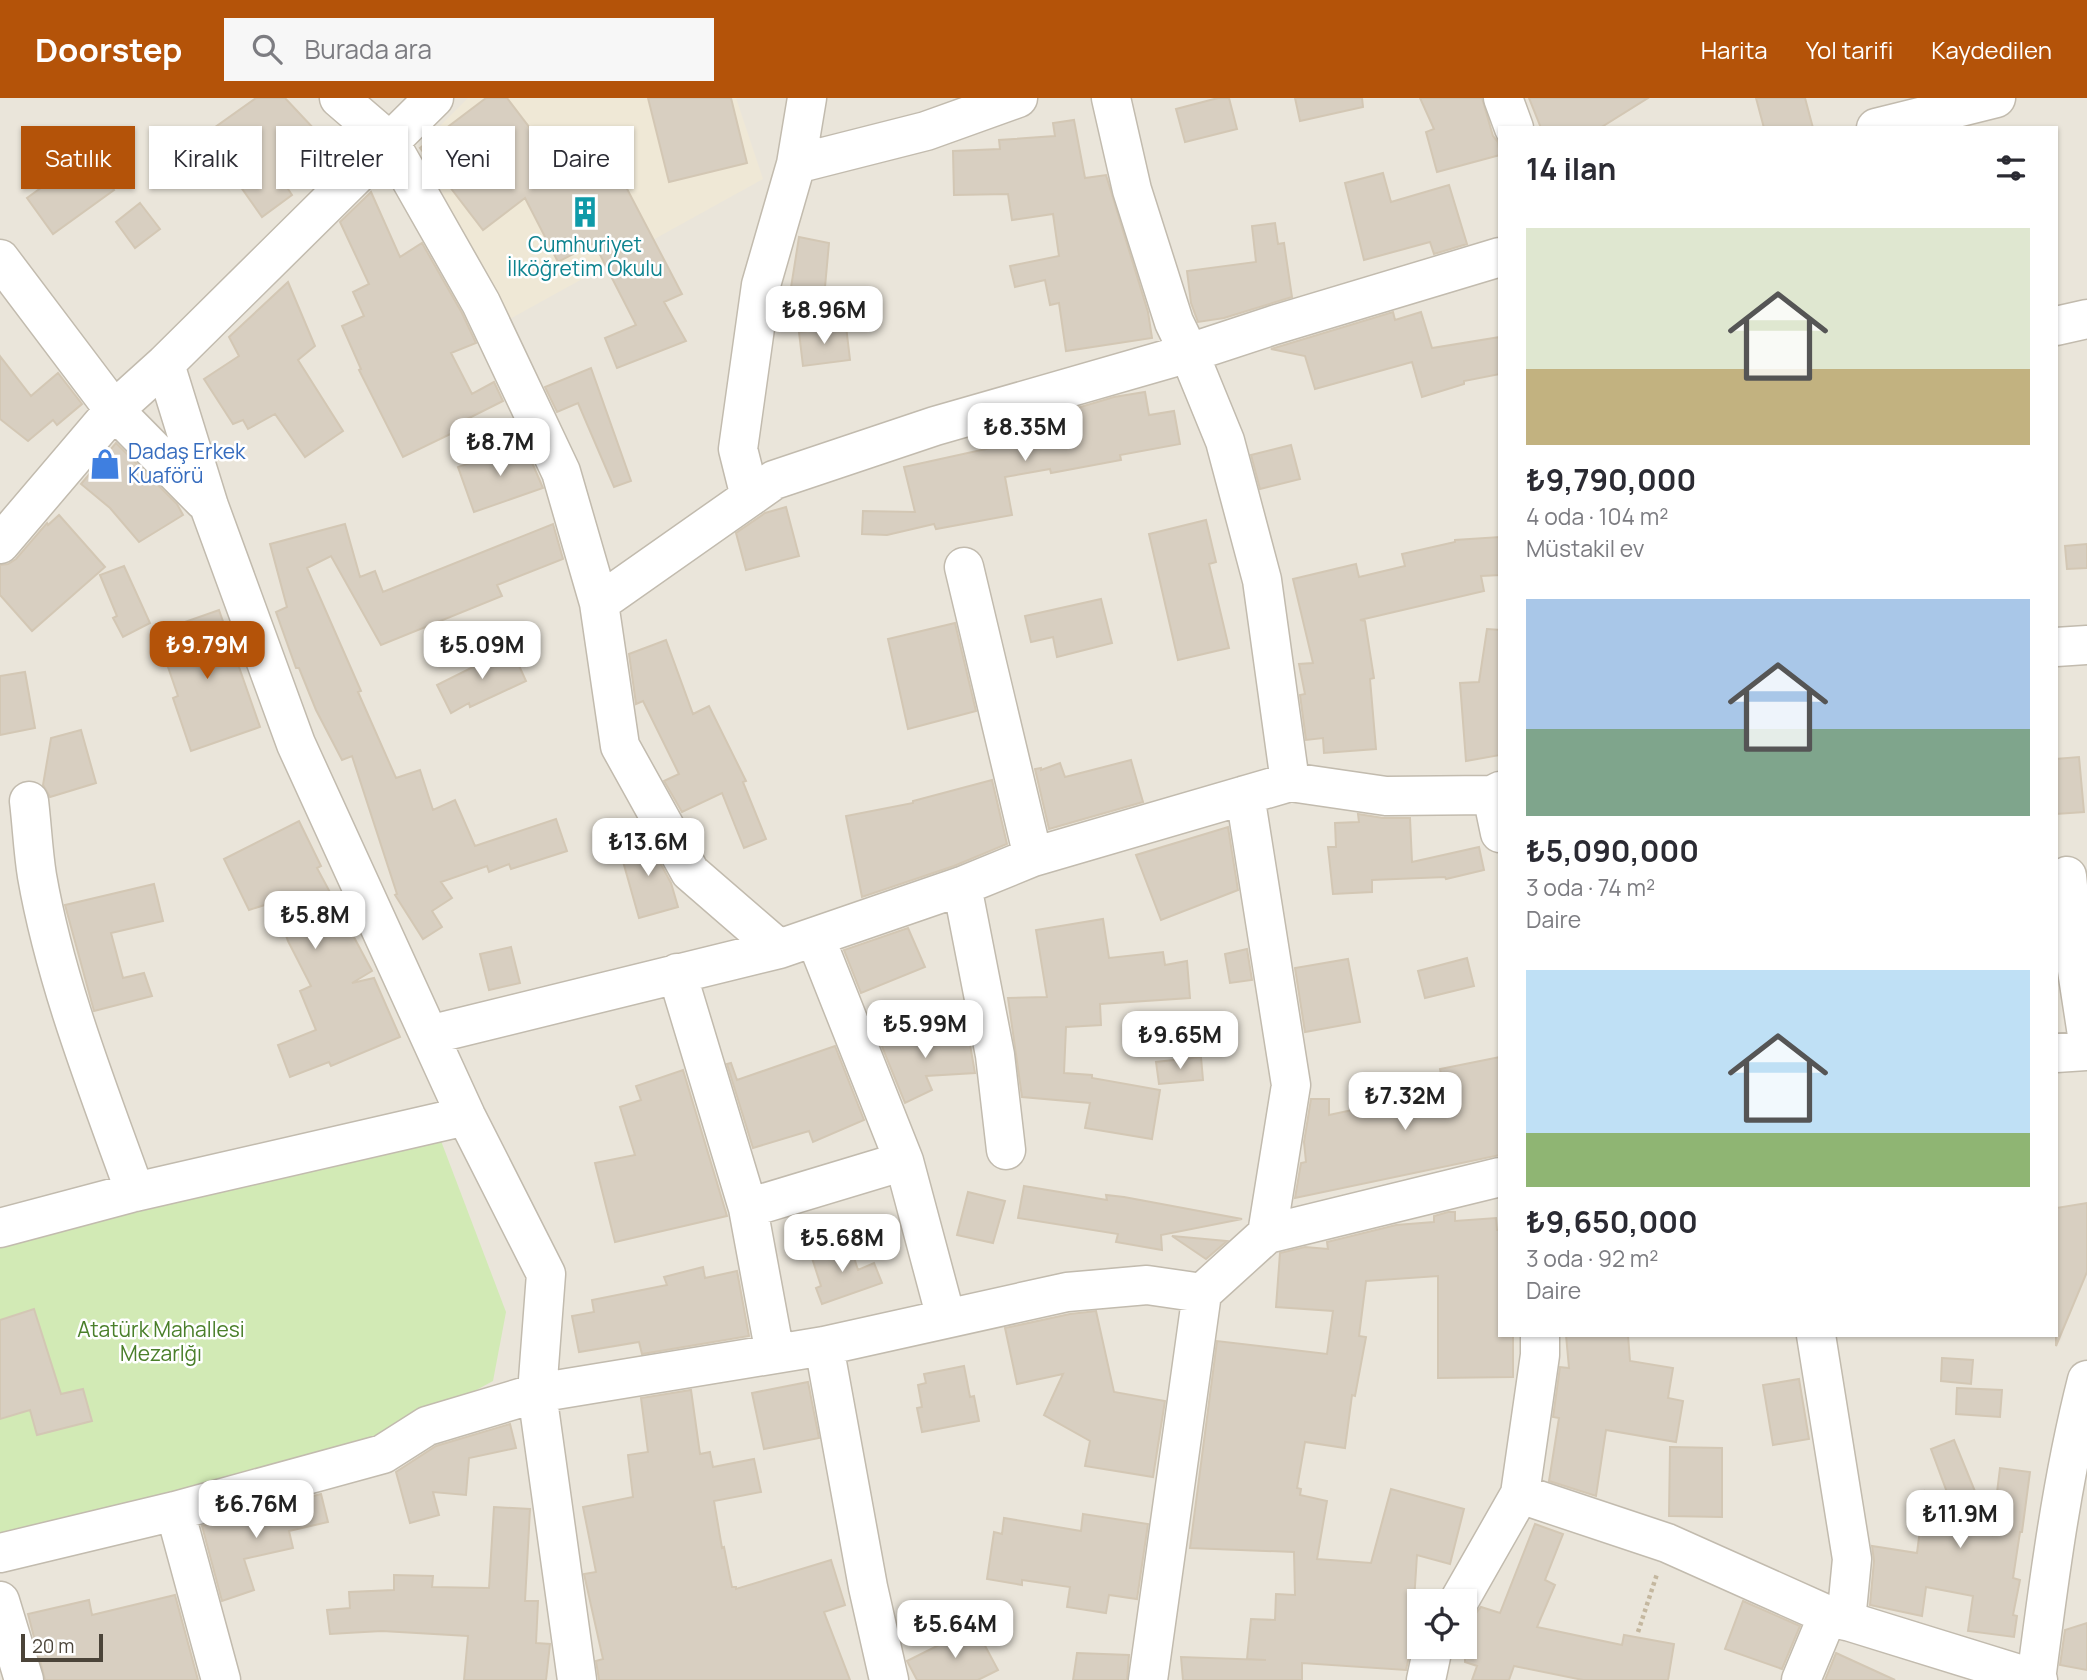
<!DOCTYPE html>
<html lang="tr">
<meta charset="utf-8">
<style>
body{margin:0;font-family:Manrope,sans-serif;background:#f7f7f7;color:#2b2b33;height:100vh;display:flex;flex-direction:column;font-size:26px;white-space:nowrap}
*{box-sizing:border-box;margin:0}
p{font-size:23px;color:#7c7c81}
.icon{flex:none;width:38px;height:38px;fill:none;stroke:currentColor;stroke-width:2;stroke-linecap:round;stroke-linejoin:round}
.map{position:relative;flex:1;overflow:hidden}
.side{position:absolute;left:1498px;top:28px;width:560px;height:1211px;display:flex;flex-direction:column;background:#fff;border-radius:0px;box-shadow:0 2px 5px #0004}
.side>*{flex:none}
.guide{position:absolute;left:21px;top:28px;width:665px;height:63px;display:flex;gap:14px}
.controls{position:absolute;left:1407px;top:1491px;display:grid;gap:14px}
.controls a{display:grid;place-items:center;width:70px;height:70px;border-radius:0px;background:#fff;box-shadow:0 2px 5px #0004;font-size:35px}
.scale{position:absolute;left:21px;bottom:18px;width:82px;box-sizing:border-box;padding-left:7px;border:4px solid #4b4439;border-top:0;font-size:19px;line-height:24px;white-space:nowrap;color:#4b4439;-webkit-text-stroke:5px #fff;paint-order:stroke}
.price{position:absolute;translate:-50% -60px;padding:0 16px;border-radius:14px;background:#fff;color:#222;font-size:23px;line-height:46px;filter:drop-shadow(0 2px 4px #0008)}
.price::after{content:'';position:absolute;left:50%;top:42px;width:21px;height:16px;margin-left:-10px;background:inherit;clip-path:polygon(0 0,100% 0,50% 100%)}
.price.current{background:#b45309;color:#fff}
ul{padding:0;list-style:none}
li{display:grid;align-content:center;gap:14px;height:371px;padding:0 28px}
li span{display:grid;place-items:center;height:217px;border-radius:0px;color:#555}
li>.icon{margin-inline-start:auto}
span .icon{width:126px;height:126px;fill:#fffc;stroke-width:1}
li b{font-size:30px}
h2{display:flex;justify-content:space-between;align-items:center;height:84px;padding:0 28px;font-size:30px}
.tag{padding:0 24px;border-radius:0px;background:#fff;box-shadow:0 2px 5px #0004;font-size:24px;line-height:63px}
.tag.current{background:#b45309;color:#fff}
header{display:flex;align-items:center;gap:42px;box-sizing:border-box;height:98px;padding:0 35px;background:#b45309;color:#fff}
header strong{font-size:33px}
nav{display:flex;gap:38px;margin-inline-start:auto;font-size:24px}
.search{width:490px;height:63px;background:#f7f7f7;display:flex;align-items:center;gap:18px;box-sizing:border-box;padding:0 24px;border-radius:0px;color:#7c7c81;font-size:26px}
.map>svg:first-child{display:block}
</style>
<header>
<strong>Doorstep</strong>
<div class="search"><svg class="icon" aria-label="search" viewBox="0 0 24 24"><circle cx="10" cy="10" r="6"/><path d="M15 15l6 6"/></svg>Burada ara</div>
<nav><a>Harita</a><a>Yol tarifi</a><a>Kaydedilen</a></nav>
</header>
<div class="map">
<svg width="2087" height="1582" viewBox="0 0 2087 1582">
<rect width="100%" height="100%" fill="#f6f3ec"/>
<path fill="#eae5da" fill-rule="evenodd" d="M 0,0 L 2087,0 L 2087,1582 L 0,1582 ZM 1500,30 L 2056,30 L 2056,1237 L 1500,1237 ZM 1419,1503 L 1465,1503 L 1465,1549 L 1419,1549 Z"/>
<path fill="#efe8d6" d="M 468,0 L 736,0 L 763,81 L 508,222 L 419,49 Z"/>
<path fill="#d2eab5" d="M 438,1035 L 506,1214 L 493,1283 L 421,1322 L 331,1362 L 7,1450 L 0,1435 L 0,1118 Z"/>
<path fill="#d8cfc1" stroke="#d3c7b4" stroke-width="2" d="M 256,0 L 285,0 L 332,50 L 288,91 L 292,97 L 262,119 L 204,37 Z
M 486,0 L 507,0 L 572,85 L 613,64 L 682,196 L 664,204 L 686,243 L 617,270 L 605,240 L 636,227 L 594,145 L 558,164 L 525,100 L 483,132 L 420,50 Z
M 648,0 L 731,0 L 747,65 L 669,84 Z
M 1218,0 L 1229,0 L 1237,31 L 1185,44 L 1176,11 Z
M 1295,0 L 1362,0 L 1363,9 L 1300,23 Z
M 1420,0 L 1482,0 L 1493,38 L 1498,44 L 1500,57 L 1437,74 L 1426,34 L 1434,31 Z
M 1529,0 L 1648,0 L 1600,30 L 1541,30 Z
M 1756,0 L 1805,0 L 1813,30 L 1764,30 Z
M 1074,22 L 1085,80 L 1106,77 L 1148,214 L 1152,240 L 1066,253 L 1059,205 L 1050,207 L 1045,182 L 1015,189 L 1010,168 L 1059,158 L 1053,116 L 1012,122 L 1008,96 L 954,97 L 953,53 L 1000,51 L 999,42 L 1055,38 L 1053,25 Z
M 88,56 L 114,92 L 53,136 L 27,100 Z
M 1383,75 L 1391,104 L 1449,87 L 1467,146 L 1434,156 L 1430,144 L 1364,162 L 1345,85 Z
M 371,94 L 400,159 L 422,145 L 462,215 L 476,245 L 451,255 L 472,296 L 494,284 L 503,303 L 463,323 L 465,329 L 403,359 L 359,272 L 361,271 L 342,228 L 364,218 L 353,194 L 369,186 L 340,124 Z
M 140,105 L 160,131 L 135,150 L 116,124 Z
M 1275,125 L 1278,146 L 1284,145 L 1292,199 L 1224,220 L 1198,224 L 1191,205 L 1187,173 L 1256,164 L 1252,128 Z
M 799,139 L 829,145 L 824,200 L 790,196 Z
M 288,184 L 315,248 L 298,262 L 343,333 L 305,359 L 275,316 L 248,331 L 243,322 L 233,326 L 204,281 L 239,258 L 229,239 Z
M 1393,214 L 1395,222 L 1421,214 L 1432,250 L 1500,239 L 1500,276 L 1464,283 L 1464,286 L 1422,299 L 1412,264 L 1315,291 L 1305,258 L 1271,251 Z
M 846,228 L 850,262 L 803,268 L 799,234 Z
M 0,258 L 31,298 L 58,275 L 82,306 L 57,327 L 53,322 L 28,343 L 0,321 Z
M 591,270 L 631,383 L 614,389 L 578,305 L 557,314 L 545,289 Z
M 1145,294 L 1149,317 L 1174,313 L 1180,346 L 1120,357 L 1121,362 L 1051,375 L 1050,371 L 1005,379 L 1012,417 L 936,431 L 934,426 L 887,437 L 862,436 L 863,413 L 915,414 L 904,369 L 995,349 L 993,338 L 1031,331 L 1030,324 L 1114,299 Z
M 116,345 L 177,406 L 183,417 L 139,444 L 110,410 L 81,386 Z
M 524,346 L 543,390 L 474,414 L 458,369 Z
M 1291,347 L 1300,381 L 1260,391 L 1251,357 Z
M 786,409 L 799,458 L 746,472 L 736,435 L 765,415 Z
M 59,417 L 105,469 L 32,533 L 0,497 L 0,467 L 8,466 L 16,461 L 47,425 L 48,427 Z
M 1206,422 L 1216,464 L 1209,466 L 1229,550 L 1178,562 L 1149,436 Z
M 345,426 L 360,479 L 375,473 L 383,494 L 553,426 L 563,461 L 497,487 L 502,498 L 381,547 L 331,458 L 307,470 L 361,593 L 358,594 L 396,680 L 420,672 L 433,712 L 455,702 L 475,748 L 556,721 L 567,753 L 511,771 L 509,766 L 489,774 L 487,768 L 441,784 L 452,800 L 432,813 L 442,829 L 423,841 L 395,797 L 397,796 L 352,658 L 342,662 L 316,612 L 299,570 L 296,570 L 276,514 L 287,509 L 270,446 Z
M 1500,439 L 1500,477 L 1481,478 L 1484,493 L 1360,522 L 1365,523 L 1374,580 L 1370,581 L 1376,651 L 1324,655 L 1323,640 L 1306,642 L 1300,597 L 1305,596 L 1299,566 L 1313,565 L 1293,481 L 1356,466 L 1359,479 L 1405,468 L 1402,456 L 1455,444 L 1455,442 Z
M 2087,446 L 2087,470 L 2067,471 L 2065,448 Z
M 124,468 L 150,525 L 123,539 L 113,520 L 117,518 L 100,477 Z
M 1101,501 L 1112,545 L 1057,559 L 1053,539 L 1031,544 L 1025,518 Z
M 219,512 L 260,629 L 191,653 L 173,600 L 178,598 L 156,534 Z
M 955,525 L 976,613 L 908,631 L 888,541 Z
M 1487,531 L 1500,532 L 1500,657 L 1466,663 L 1460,585 L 1479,584 Z
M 666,542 L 693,616 L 709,608 L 746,683 L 743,684 L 766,741 L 744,750 L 722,695 L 682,714 L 664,683 L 679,676 L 643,603 L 636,606 L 629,556 Z
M 511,550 L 526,583 L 470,609 L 469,605 L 451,615 L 437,587 Z
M 25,574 L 35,630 L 0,637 L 0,578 Z
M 81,632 L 96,685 L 50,699 L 43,687 L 51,640 Z
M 2079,659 L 2084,714 L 2056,716 L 2056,661 Z
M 1131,662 L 1143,704 L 1049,731 L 1035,671 L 1041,670 L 1041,672 L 1060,665 L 1065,679 Z
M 992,682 L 1007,746 L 954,768 L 862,799 L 846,718 L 913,705 L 913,703 Z
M 1358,716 L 1383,720 L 1410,720 L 1412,764 L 1479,749 L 1484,772 L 1446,781 L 1445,779 L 1372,782 L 1372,794 L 1333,796 L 1328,749 L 1336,749 L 1335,725 L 1359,724 Z
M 299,723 L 321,768 L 317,770 L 372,873 L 352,885 L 374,880 L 400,939 L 331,968 L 329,964 L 290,979 L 278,947 L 316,932 L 300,893 L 311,888 L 288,843 L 274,804 L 249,812 L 224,761 Z
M 639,726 L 671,785 L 678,809 L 639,820 L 622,760 L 637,756 L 629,729 Z
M 1228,729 L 1238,792 L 1161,822 L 1136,757 Z
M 154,786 L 163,823 L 111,835 L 123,880 L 144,875 L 152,898 L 94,913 L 65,807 Z
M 1103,821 L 1109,860 L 1163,854 L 1165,867 L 1187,863 L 1190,900 L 1100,906 L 1101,927 L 1066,929 L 1064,975 L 1092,977 L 1092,980 L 1160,992 L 1152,1041 L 1085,1030 L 1090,1005 L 1022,999 L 1008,900 L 1047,899 L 1036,832 Z
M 908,830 L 925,869 L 861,895 L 844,852 Z
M 511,849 L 520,885 L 489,892 L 480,856 Z
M 1247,851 L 1252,882 L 1230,885 L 1225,856 Z
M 1467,860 L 1474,888 L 1425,900 L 1418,873 Z
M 1348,861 L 1360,924 L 1305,934 L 1295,870 Z
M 893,928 L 899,946 L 938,941 L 938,938 L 968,935 L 975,975 L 926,978 L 932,992 L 905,1005 L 876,934 Z
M 835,948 L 864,1022 L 813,1044 L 809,1033 L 753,1050 L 727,966 L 731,965 L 737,982 Z
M 1201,959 L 1203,982 L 1159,986 L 1156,964 Z
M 1500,959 L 1500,1057 L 1295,1100 L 1301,1065 L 1306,1064 L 1304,1044 L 1311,1001 L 1329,1001 L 1329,1017 L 1399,1002 L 1444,991 L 1440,971 Z
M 683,972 L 727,1118 L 615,1144 L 595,1065 L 635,1057 L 620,1009 L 641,1002 L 636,988 Z
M 1024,1088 L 1107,1102 L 1106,1097 L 1124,1099 L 1242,1121 L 1161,1137 L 1162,1152 L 1116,1144 L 1118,1136 L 1018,1120 Z
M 968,1094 L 1005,1103 L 993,1145 L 957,1137 Z
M 2087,1105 L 2087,1174 L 2056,1248 L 2056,1110 Z
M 1448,1114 L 1455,1114 L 1455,1123 L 1496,1120 L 1497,1132 L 1500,1132 L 1500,1237 L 1513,1237 L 1513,1279 L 1438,1280 L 1438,1178 L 1366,1183 L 1359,1238 L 1366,1239 L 1355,1298 L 1352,1297 L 1345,1350 L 1305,1344 L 1297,1390 L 1301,1391 L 1300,1397 L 1327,1403 L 1317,1461 L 1371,1465 L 1391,1391 L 1464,1411 L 1450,1466 L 1417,1457 L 1411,1549 L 1406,1572 L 1302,1565 L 1302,1582 L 1183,1582 L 1181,1559 L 1266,1562 L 1247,1561 L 1251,1521 L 1275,1522 L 1276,1496 L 1295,1497 L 1294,1454 L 1190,1450 L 1217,1243 L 1327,1256 L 1333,1213 L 1276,1209 L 1280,1155 L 1305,1149 L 1328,1151 L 1327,1144 L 1396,1127 L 1434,1124 L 1434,1118 Z
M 1172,1138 L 1227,1143 L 1206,1161 Z
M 849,1144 L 858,1172 L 874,1165 L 882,1185 L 822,1206 L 816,1190 L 821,1188 L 811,1157 Z
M 703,1169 L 705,1180 L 737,1173 L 749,1238 L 642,1256 L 639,1244 L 579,1254 L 572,1218 L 594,1214 L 592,1202 L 667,1187 L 664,1179 Z
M 34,1211 L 61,1296 L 83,1291 L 92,1323 L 37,1337 L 30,1312 L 0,1321 L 0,1222 Z
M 1096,1213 L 1114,1294 L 1165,1303 L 1153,1379 L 1085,1368 L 1090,1343 L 1044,1317 L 1063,1276 L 1017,1286 L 1005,1230 L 1070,1216 Z
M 1566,1237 L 1628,1237 L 1630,1263 L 1673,1270 L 1668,1300 L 1683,1303 L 1676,1344 L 1606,1332 L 1596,1398 L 1549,1383 L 1559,1320 L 1553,1319 L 1560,1269 L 1569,1270 Z
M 1942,1260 L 1973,1262 L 1971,1286 L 1941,1283 Z
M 964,1268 L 970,1299 L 974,1298 L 979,1323 L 922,1334 L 917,1310 L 922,1309 L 918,1287 L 926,1285 L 924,1276 Z
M 1799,1281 L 1809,1341 L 1773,1347 L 1763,1287 Z
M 808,1284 L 819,1340 L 764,1351 L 752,1295 Z
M 1957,1290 L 2002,1292 L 2000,1319 L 1956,1316 Z
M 691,1292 L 700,1356 L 710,1354 L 713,1369 L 754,1361 L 761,1394 L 714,1403 L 722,1450 L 724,1449 L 732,1489 L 736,1489 L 736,1491 L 831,1462 L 845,1507 L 824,1514 L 850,1582 L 599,1582 L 596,1563 L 603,1561 L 584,1476 L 596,1474 L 583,1409 L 633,1399 L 628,1357 L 648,1354 L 641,1300 Z
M 510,1326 L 516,1350 L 469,1360 L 466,1397 L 433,1394 L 439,1417 L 410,1425 L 396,1374 L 436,1348 Z
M 1954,1342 L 1992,1435 L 2000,1370 L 2030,1374 L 2022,1434 L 2020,1434 L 2013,1480 L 2020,1482 L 2013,1517 L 2017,1518 L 2014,1539 L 1968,1533 L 1973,1498 L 1926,1489 L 1922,1518 L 1870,1507 L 1874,1463 L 1872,1448 L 1917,1455 L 1925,1393 L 1948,1397 L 1931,1351 Z
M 1670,1349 L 1722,1350 L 1722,1419 L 1669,1418 Z
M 321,1396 L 328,1424 L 289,1433 L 293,1450 L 244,1461 L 254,1492 L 222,1503 L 202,1428 L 292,1406 L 291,1404 Z
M 494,1409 L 530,1411 L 525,1503 L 538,1503 L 536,1545 L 550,1546 L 546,1582 L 464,1582 L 468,1538 L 382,1533 L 330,1536 L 327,1512 L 350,1510 L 349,1494 L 394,1492 L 394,1477 L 433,1478 L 432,1489 L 489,1490 Z
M 1083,1416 L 1148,1426 L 1137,1501 L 1109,1497 L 1106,1515 L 1067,1509 L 1070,1489 L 1022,1482 L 1022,1487 L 987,1481 L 994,1434 L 1002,1436 L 1004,1420 L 1081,1433 Z
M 1535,1426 L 1563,1436 L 1545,1482 L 1555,1487 L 1537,1529 L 1622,1547 L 1624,1537 L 1674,1546 L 1668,1582 L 1583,1582 L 1514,1568 L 1509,1582 L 1472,1582 L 1477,1568 L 1465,1564 L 1465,1542 L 1473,1519 L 1481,1509 L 1500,1515 Z
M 175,1497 L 198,1582 L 45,1582 L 28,1516 L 89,1502 L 92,1517 Z
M 1743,1503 L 1800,1528 L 1782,1571 L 1725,1551 Z
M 2087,1525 L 2087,1572 L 2060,1567 L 2065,1532 Z
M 975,1529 L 998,1572 L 978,1582 L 917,1582 L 907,1563 Z
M 1077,1555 L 1129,1557 L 1127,1582 L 1073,1582 Z
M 1836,1555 L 1895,1582 L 1825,1582 Z"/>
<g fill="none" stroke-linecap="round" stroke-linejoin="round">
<defs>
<path id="minor" d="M 339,0 L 389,43 L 481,205 L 561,374 L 599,505 L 620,648 L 690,774 L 779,851
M 1111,0 L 1132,92 L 1174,224 L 1189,255 L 1225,343 L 1262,482 L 1290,684
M 1503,0 L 1514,30
M 1876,30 L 1996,0
M 796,66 L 807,0
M 0,161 L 114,312 L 204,403
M 2056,228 L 2087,221
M 165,266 L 209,408 L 296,646 L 466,1018 L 546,1176 L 537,1295 L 577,1582
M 750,399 L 738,351 L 761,187 L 796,66 L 926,33 L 1018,0
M 0,446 L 114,312 L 165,266 L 434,0
M 964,469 L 1033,759
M 599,505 L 774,382 L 935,328 L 1189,255 L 1274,227 L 1500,159
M 2056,549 L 2087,547
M 1500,693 L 1492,697 L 1500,735
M 1245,697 L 1291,987 L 1267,1136
M 29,703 C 32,728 33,753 37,778 C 56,886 98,991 135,1094
M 2067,778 L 2075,859 L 2087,937
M 962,788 L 995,957 L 1006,1052
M 815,839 L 904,1063
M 677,875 L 748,1110 L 775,1256
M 429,937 L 779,851 L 962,788 L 1033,759 L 1290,684 L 1386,698 L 1492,697
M 2056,955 L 2087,953
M 748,1110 L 904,1063 L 946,1220
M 0,1130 L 135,1094 L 466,1018
M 1816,1237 L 1852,1461 L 1846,1523
M 824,1248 L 868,1489 L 889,1582
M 1520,1396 L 1667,1445 L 1828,1517 L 2038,1582
M 175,1413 L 221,1582
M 0,1455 L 175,1413 L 383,1356 L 427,1328 L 537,1295 L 824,1248 L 1067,1194 L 1147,1187 L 1202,1195
M 0,1503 L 24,1582
M 1459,1503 L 1520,1396 L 1540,1257 L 1540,1237
M 1148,1582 L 1202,1195 L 1267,1136 L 1500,1079
M 1426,1582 L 1433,1549
M 1801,1582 L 1828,1517
M 2036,1582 C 2049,1481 2062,1380 2087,1282"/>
</defs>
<use href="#minor" stroke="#c2bbae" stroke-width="41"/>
<path stroke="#c4b79f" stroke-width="4.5" stroke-dasharray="3.5 3.5" stroke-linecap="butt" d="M 1638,1534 L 1657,1476"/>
<use href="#minor" stroke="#fff" stroke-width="38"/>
</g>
<defs>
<symbol id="building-bare" viewBox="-9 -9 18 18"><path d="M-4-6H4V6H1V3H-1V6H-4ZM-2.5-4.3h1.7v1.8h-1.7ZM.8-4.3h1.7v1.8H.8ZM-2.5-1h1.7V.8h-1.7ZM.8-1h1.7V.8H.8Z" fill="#0f9aa8" stroke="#fff" stroke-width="2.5" paint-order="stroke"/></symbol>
<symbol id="shop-bare" viewBox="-9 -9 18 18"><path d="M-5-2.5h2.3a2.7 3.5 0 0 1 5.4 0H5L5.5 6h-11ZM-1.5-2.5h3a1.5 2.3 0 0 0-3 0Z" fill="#3f7fe0" stroke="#fff" stroke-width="2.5" paint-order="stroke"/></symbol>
</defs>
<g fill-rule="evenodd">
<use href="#building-bare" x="563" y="92" width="44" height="44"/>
<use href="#shop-bare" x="83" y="344" width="44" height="44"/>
</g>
<g text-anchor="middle" stroke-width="5" stroke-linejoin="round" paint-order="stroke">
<g font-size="21" fill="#0d838f" stroke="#fff">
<text x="585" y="154">Cumhuriyet<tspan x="585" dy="24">İlköğretim Okulu</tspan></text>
</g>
<g font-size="21" fill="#366cbe" stroke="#fff" text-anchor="start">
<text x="128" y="361">Dadaş Erkek<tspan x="128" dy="24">Kuaförü</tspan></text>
</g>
<g font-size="21" fill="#4a7f2a" stroke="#fff">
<text x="161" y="1239">Atatürk Mahallesi<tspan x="161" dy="24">Mezarlğı</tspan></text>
</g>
</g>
</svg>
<div class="controls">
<a><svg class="icon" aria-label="locate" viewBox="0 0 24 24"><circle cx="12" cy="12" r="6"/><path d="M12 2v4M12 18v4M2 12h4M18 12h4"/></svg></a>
</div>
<div class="scale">20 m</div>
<b class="price" style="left:824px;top:248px">₺8.96M</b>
<b class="price" style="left:1025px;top:365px">₺8.35M</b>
<b class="price" style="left:500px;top:380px">₺8.7M</b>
<b class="price current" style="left:207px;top:583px">₺9.79M</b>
<b class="price" style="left:482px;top:583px">₺5.09M</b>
<b class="price" style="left:648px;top:780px">₺13.6M</b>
<b class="price" style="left:315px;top:853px">₺5.8M</b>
<b class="price" style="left:925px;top:962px">₺5.99M</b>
<b class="price" style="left:1180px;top:973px">₺9.65M</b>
<b class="price" style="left:1405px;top:1034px">₺7.32M</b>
<b class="price" style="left:842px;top:1176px">₺5.68M</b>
<b class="price" style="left:256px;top:1442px">₺6.76M</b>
<b class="price" style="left:1960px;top:1452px">₺11.9M</b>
<b class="price" style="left:955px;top:1562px">₺5.64M</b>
<div class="guide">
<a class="tag current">Satılık</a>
<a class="tag">Kiralık</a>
<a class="tag">Filtreler</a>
<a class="tag">Yeni</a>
<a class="tag">Daire</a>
</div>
<section class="side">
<h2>14 ilan<svg class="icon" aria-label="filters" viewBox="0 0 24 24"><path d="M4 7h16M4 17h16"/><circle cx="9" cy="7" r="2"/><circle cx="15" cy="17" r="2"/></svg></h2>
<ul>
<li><span style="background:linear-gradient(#dfe7d0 65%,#c2b280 0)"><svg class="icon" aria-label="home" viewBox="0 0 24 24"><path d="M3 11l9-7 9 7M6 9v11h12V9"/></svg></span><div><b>₺9,790,000</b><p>4 oda · 104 m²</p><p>Müstakil ev</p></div></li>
<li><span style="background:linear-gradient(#a9c7e8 60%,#7fa58c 0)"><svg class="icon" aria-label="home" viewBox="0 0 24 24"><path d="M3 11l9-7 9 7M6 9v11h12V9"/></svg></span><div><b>₺5,090,000</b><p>3 oda · 74 m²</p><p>Daire</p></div></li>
<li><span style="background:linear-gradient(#bfe0f5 75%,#8fb573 0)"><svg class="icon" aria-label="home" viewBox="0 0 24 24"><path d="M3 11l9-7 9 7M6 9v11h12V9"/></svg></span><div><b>₺9,650,000</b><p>3 oda · 92 m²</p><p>Daire</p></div></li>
</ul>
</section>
</div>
